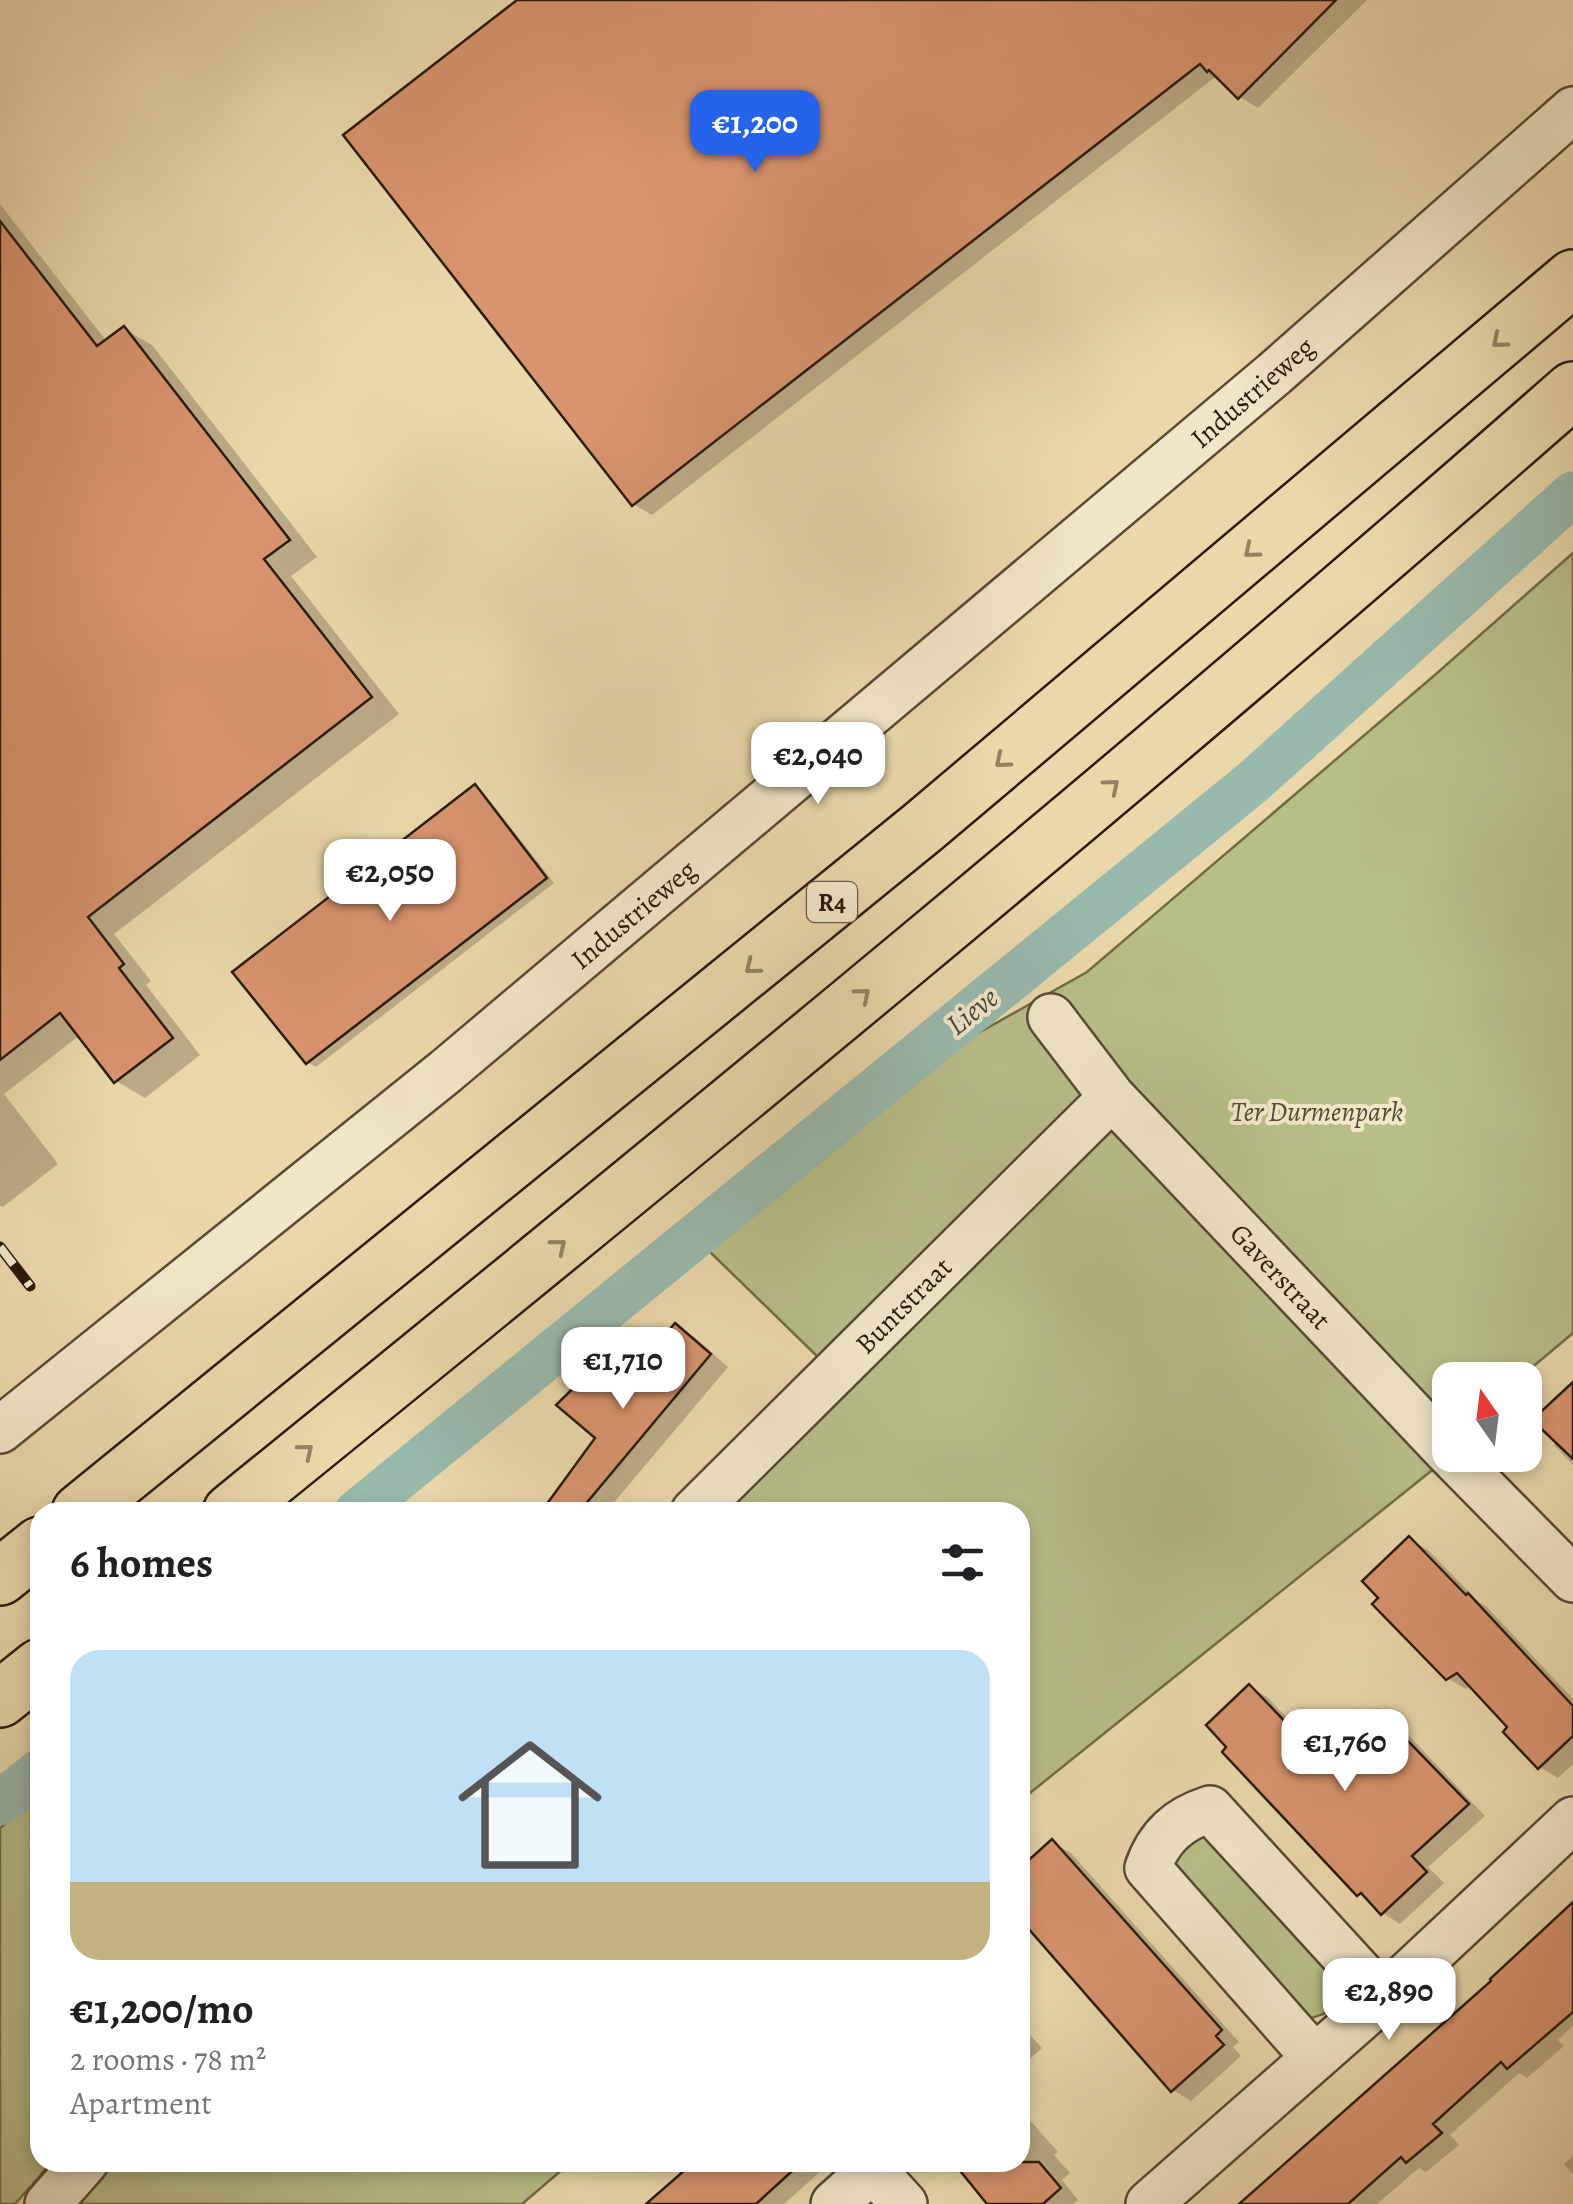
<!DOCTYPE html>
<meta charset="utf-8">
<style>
body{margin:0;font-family:Alegreya,serif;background:#f2f2f2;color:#202124;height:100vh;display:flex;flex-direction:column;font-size:38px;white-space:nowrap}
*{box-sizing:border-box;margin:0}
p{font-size:32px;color:#757577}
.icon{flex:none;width:55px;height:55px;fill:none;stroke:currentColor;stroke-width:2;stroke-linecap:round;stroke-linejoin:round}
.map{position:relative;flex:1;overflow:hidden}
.details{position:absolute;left:30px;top:1502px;width:1000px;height:670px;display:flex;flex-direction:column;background:#fff;border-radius:30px;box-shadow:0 5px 15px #0003}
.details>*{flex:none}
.needle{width:65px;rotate:346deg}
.controls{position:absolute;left:1432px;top:1362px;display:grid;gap:20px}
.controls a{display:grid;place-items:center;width:110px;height:110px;border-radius:20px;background:#fff;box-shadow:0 5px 15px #0003;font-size:50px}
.price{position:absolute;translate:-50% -85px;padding:0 22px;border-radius:20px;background:#fff;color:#222;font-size:32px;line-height:65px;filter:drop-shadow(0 2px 5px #0008)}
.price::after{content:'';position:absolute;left:50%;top:60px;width:30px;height:22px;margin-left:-15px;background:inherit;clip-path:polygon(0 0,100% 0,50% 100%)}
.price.selected{background:#2563eb;color:#fff}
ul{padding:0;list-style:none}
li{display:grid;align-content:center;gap:20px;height:530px;padding:0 40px}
li span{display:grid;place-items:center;height:310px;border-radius:30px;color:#555}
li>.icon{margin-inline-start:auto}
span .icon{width:180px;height:180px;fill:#fffc;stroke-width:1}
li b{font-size:42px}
h2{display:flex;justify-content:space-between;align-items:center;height:120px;padding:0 40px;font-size:42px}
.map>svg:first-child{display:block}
</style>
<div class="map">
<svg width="1573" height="2204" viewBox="0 0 1573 2204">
<rect width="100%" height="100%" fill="#ead8ab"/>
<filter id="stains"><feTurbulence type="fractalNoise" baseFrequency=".002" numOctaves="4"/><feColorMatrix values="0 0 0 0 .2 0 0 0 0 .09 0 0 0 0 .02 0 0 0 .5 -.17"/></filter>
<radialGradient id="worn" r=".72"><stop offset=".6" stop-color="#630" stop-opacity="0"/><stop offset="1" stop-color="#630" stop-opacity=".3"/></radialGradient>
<path fill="#b8be88" stroke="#706c4a" stroke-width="2.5" d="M 1573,553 L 1573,1333 L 1517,1380 L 1450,1380 L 1450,1447 L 1431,1471 L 1020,1801 L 1020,1512 L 725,1512 L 820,1359 L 708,1250 L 750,1218 L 932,1059 L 1087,972 L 1436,674 Z
M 40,1796 L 40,2162 L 51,2163 L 15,2204 L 0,2204 L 0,1828 Z
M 1191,1833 L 1214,1833 L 1349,1984 C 1341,2008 1330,2014 1306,2019 L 1173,1873 L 1169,1856 Z
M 110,2163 L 570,2163 L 522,2204 L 73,2204 Z"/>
<path fill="#0003" d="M 521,0 L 1367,0 L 1258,108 L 1240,97 L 1218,75 L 652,515 L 633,504 Z
M 0,204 L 107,342 L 124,329 L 152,345 L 317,557 L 291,576 L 399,714 L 114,934 L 151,981 L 146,985 L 200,1055 L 145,1098 L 116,1081 L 80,1035 L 4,1094 L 58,1164 L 3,1207 L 0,1206 Z
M 475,787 L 483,792 L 554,883 L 316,1067 L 307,1062 Z
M 675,1326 L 694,1337 L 728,1367 L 606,1512 L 544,1512 L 598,1438 L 605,1361 L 631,1379 Z
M 1573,1385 L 1573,1465 L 1554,1445 L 1557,1440 Z
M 1409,1539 L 1428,1550 L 1479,1602 L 1487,1607 L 1573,1699 L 1573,1764 L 1558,1778 L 1539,1767 L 1510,1727 L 1472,1686 L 1466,1689 L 1447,1678 Z
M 1250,1687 L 1267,1697 L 1328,1760 L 1379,1713 L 1397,1723 L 1485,1816 L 1428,1867 L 1444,1883 L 1400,1924 L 1383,1913 L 1372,1902 L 1359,1894 Z
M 1052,1842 L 1071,1853 L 1239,2042 L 1233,2047 L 1241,2056 L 1191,2101 L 1173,2090 L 1020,1915 L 1020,1872 Z
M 1573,1918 L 1573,2025 L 1558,2040 L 1564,2046 L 1527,2078 L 1519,2073 L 1450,2135 L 1459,2145 L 1426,2172 L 1419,2168 L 1377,2204 L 1243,2204 Z
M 1020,2024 L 1042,2048 L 1020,2068 Z
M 1020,2114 L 1028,2118 L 1058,2152 L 1054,2155 L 1070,2173 L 1062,2180 L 1078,2200 L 1073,2204 L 991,2204 L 1020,2162 Z
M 1573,2156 L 1573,2174 L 1564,2164 Z
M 675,2162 L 831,2162 L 784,2204 L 650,2204 L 684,2174 Z"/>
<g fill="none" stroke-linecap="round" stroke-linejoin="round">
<path stroke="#98b9ac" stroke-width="45" d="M 357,1512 L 1254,781 L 1573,494
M 0,1803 L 40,1771"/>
</g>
<path fill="#d8946e" stroke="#281b0d" stroke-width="2.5" d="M 517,0 L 1336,0 L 1238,99 L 1209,70 L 1207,72 L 1200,64 L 632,506 L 343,135 Z
M 0,221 L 97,346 L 124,326 L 290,540 L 264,559 L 372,697 L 88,917 L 124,964 L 119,968 L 173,1038 L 114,1083 L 60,1013 L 0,1060 Z
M 475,784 L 547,878 L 306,1064 L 232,972 Z
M 675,1323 L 711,1354 L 579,1512 L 541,1512 L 595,1438 L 556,1405 L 604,1358 L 628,1378 Z
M 1573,1382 L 1573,1459 L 1532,1420 Z
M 1409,1536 L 1466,1595 L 1468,1593 L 1573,1706 L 1573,1736 L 1538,1769 L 1503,1732 L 1507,1727 L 1457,1673 L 1446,1680 L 1372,1604 L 1378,1598 L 1362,1581 Z
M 1249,1684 L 1323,1761 L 1378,1710 L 1469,1804 L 1412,1856 L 1427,1872 L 1381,1915 L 1361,1893 L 1357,1896 L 1222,1752 L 1226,1747 L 1206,1725 Z
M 1052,1839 L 1222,2030 L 1216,2036 L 1224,2045 L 1171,2092 L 1020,1919 L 1020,1868 Z
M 1573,1902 L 1573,2012 L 1507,2069 L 1501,2062 L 1433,2124 L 1442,2133 L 1406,2163 L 1401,2157 L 1348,2204 L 1239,2204 L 1491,1981 L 1490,1979 Z
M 694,2162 L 802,2162 L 756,2204 L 646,2204 Z
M 953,2162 L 1039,2162 L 1061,2188 L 1043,2204 L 987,2204 Z"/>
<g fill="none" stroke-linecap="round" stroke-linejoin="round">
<defs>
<path id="minor" d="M 1051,1017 L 1112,1097 L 1450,1454
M 0,1430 L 445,1072 L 1274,374 L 1573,110
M 1451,1455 L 1573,1579
M 694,1512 L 1112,1097
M 1315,2058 L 1148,1868 C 1159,1836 1179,1819 1210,1809 L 1383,1998
M 873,2170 L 904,2204
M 48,2204 L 85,2162
M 834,2204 L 881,2162
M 1149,2204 L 1383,1998 L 1573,1820"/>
<path id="trunk" d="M 80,1512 L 922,828 L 1573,278
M 231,1512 C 684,1145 1135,775 1573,390
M 0,1577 L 40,1545
M 0,1699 L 40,1667"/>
</defs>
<use href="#minor" stroke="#584a34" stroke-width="50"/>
<use href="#trunk" stroke="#281b0d" stroke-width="60"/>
<use href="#minor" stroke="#f1e6c8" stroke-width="45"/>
<use href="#trunk" stroke="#ead8ab" stroke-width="55"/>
<defs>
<path id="rail" d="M 0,1247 L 30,1286"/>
</defs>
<use href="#rail" stroke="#281b0d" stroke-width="11"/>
<use href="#rail" stroke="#f1e6c8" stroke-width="8" stroke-dasharray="22" stroke-linecap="butt"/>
</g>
<defs><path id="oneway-chevron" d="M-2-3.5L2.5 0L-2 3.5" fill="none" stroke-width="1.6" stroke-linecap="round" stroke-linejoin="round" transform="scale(2.5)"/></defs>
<g stroke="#938364">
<use href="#oneway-chevron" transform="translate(1499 341) rotate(140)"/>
<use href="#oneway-chevron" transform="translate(1251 551) rotate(140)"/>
<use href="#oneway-chevron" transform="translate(1002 761) rotate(140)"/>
<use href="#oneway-chevron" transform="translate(1112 786) rotate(-40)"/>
<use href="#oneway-chevron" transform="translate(752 967) rotate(141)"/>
<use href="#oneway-chevron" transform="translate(863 995) rotate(-40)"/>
<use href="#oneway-chevron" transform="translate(559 1246) rotate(-39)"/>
<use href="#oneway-chevron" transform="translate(306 1451) rotate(-39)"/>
</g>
<g text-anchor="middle" stroke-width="8" stroke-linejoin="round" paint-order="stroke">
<rect fill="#f1e6c8" stroke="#645845" stroke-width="2.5" x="807" y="882" width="50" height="40" rx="8"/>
<g font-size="25" font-weight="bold" fill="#281b0d">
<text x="832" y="911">R4</text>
</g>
<g font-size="28" fill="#281b0d" stroke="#f1e6c8">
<text transform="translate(1252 392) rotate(-41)" y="10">Industrieweg</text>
<text transform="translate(633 914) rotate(-40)" y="10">Industrieweg</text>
<text transform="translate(1281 1276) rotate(47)" y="10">Gaverstraat</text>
<text transform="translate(903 1305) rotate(-45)" y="10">Buntstraat</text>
</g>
<g font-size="28" font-style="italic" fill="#534c32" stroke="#f1e6c8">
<text x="1317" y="1121">Ter Durmenpark</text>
</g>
<g font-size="30" font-style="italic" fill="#4a4a3d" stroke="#f1e6c8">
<text transform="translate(972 1011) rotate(-39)" y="10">Lieve</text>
</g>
</g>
<rect width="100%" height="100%" filter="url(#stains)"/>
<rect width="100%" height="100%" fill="url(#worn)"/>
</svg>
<div class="controls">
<a><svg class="needle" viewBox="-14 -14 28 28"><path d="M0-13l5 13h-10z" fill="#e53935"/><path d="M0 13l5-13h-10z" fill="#757577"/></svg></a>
</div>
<b class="price selected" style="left:755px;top:175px">€1,200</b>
<b class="price" style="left:818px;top:807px">€2,040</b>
<b class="price" style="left:390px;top:924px">€2,050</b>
<b class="price" style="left:623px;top:1412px">€1,710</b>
<b class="price" style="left:1345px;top:1794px">€1,760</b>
<b class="price" style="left:1389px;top:2043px">€2,890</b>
<section class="details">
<h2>6 homes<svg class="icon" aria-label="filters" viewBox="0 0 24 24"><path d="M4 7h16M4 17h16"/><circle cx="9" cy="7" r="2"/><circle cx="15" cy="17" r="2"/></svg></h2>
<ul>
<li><span style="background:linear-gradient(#bfe0f5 75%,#c2b280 0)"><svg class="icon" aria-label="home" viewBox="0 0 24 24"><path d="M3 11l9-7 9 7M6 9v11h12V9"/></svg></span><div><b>€1,200/mo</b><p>2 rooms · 78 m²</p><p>Apartment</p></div></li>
</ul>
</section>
</div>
